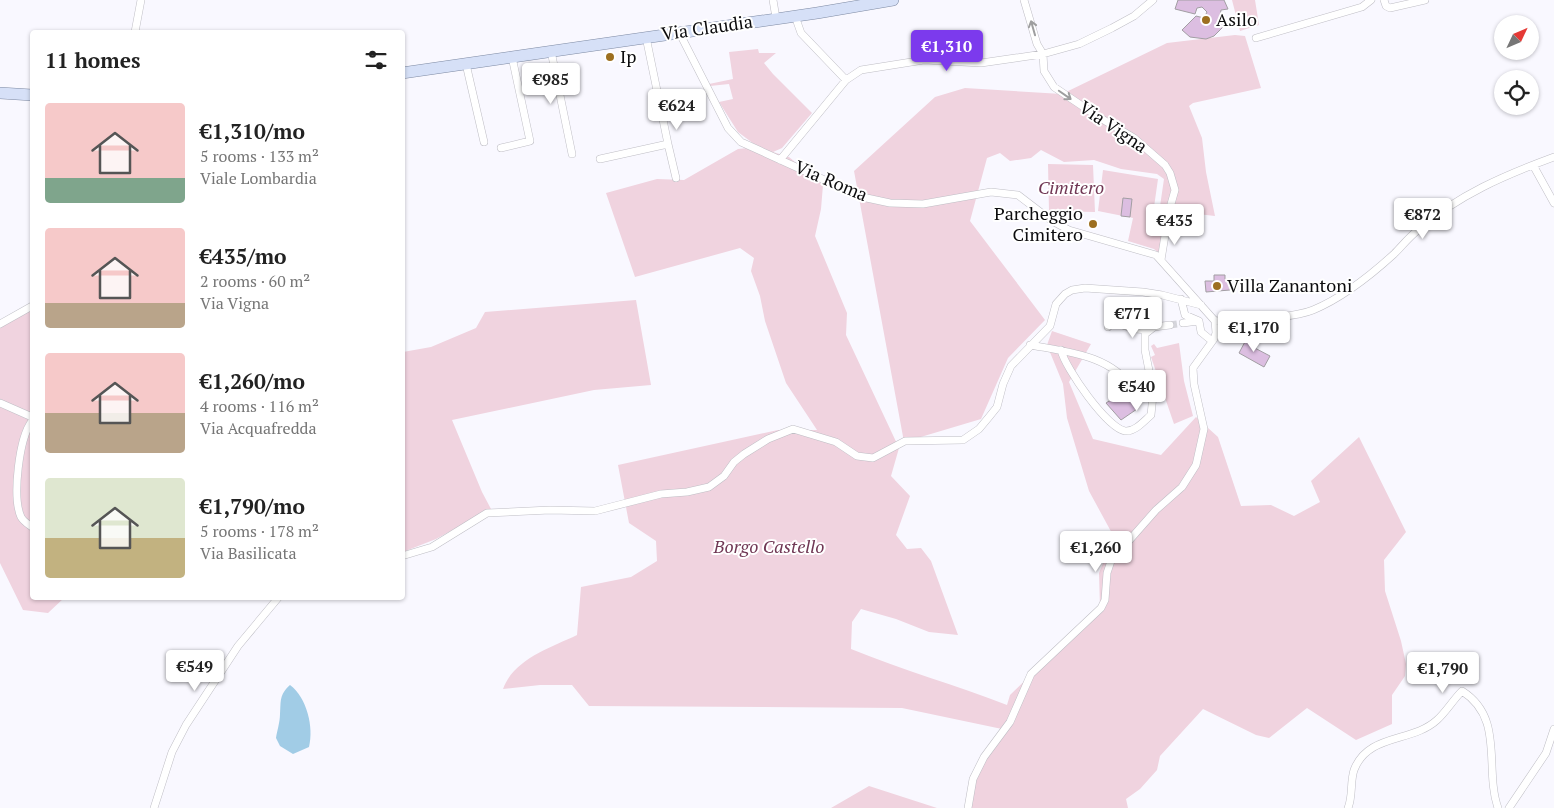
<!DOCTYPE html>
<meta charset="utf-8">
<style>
body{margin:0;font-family:"PT Serif",serif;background:#f2f2f2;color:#222;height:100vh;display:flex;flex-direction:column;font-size:19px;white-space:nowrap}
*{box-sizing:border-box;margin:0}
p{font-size:16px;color:#767676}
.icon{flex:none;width:28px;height:28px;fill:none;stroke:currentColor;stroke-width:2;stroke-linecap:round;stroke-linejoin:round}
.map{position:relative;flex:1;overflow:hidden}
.sheet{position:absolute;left:30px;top:30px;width:375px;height:570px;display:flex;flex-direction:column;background:#fff;border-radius:5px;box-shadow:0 1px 4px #0004}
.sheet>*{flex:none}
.needle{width:32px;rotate:46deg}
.tools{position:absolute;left:1494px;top:15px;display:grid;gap:10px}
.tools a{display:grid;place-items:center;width:45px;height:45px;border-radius:50%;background:#fff;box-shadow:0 1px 4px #0004;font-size:25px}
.price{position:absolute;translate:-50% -42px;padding:0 11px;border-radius:5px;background:#fff;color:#222;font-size:16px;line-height:32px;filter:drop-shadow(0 1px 2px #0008)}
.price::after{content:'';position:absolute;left:50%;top:30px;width:15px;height:11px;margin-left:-8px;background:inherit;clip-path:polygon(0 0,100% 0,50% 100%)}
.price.on{background:#7c3aed;color:#fff}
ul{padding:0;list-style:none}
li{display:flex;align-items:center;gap:15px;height:125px;padding:0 15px}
li span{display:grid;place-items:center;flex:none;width:140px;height:100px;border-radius:5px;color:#555}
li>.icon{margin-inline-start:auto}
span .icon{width:60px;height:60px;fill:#fffc;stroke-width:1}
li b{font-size:21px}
h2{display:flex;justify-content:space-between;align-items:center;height:60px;padding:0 15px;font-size:21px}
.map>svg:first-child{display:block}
</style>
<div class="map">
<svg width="1554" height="808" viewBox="0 0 1554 808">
<rect width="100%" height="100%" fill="#f9f8ff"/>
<path fill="#f0d3df" d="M 1232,0 L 1255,0 L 1259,25 L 1240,31 Z
M 1235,35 L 1245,36 L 1261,88 L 1193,103 L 1189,106 L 1202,138 L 1206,172 L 1215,216 L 1180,212 L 1159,213 L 1164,179 L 1157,174 L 1121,169 L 1094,160 L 1064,162 L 1041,150 L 1031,158 L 1010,161 L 1000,153 L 987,158 L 970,221 L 1045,320 L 1008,358 L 981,419 L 904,442 L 854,171 L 935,97 L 965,88 L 1062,94 L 1167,43 Z
M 758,49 L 759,53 L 776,53 L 764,63 L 773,74 L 812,113 L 782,148 L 773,152 L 789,157 L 823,185 L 821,209 L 815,236 L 847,313 L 846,335 L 899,448 L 891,476 L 910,496 L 896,535 L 907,549 L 921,548 L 931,561 L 958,635 L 929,632 L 896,619 L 861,609 L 852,622 L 851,649 C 902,670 956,685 1007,705 L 1010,695 L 1100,607 L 1099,573 L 1114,537 L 1089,491 L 1067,418 L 1063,384 L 1047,345 L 1052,331 L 1091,344 L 1069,382 L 1093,439 L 1161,455 L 1196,417 L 1218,437 L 1241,506 L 1271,505 L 1294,516 L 1320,502 L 1311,481 L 1359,437 L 1406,532 L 1384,560 L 1385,591 L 1401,641 L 1406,664 L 1405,676 L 1392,695 L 1392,724 L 1356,740 L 1307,708 L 1269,738 L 1256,735 L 1203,709 L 1160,756 L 1157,770 L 1140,789 L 1126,799 L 1128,808 L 969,808 L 970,776 L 1002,729 L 902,708 L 589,706 L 572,685 L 540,685 L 503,689 C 514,659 550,648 577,635 L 581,587 L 631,577 L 657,561 L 656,541 L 629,523 L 618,465 L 778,430 L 817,430 L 786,383 L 765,321 L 760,296 L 751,271 L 754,258 L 740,248 L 635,277 L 606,193 L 657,179 L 684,180 L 738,149 L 758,147 L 738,132 L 719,102 L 733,99 L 729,84 L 710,86 L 709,84 L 733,79 L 729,52 Z
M 1048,164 L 1093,165 L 1095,212 L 1049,211 Z
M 1103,170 L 1158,179 L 1152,221 L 1164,224 L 1160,254 L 1154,249 L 1128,241 L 1133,218 L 1098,211 Z
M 636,300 L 651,385 L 594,390 L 452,420 L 482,492 L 491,509 L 436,539 L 403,552 L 403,352 L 431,347 L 476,328 L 485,312 Z
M 32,305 L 32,598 L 64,598 L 48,613 L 23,610 L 0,563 L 0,323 Z
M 1179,343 L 1184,381 L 1193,416 L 1174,424 L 1151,357 L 1155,355 L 1151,346 L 1154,344 L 1157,348 Z
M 869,786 L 937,808 L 831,808 Z"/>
<path fill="#a1cce6" d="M 290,685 C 307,698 314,727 309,747 L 293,754 L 280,746 L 276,738 C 277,731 280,722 280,714 C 281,701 279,695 290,685 Z"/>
<path fill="#dcbee1" stroke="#a29ea3" d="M 1178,0 L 1224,0 L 1228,9 L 1221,10 L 1219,21 L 1225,25 L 1214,36 L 1206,39 L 1190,37 L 1182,30 L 1196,16 L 1204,18 L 1207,12 L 1202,7 L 1197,8 L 1195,14 L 1175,9 Z
M 1123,198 L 1132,199 L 1130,217 L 1121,216 Z
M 1214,275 L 1225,275 L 1225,279 L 1229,279 L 1230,290 L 1206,292 L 1205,281 L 1214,281 Z
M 1247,338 L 1254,342 L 1251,346 L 1270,356 L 1264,367 L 1239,353 Z
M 1123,392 L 1137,409 L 1121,420 L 1106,403 Z"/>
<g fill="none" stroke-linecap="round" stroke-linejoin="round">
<path stroke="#d5d5db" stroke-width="7" stroke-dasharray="7 3.5" stroke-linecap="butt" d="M 1170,325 L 1183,323"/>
<defs>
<path id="street" d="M 773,0 L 776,18
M 1024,0 L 1037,44 L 1043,54 L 1044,71 L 1054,87 L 1097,116 L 1134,138 L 1165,165 L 1170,173 L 1175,190 L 1169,211 L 1161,260
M 1384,0 L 1386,6 L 1390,8 L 1425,0
M 795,16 L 801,33 L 846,80
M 135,32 L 141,0
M 679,32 L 728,128 L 741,142 L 862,197 L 890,203 L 923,204 L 991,192 L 1018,195 L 1052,221 L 1069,230 L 1156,255 L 1215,321 L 1216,333 L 1214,339 L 1193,368 L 1194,384 L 1204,429 L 1196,465 L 1182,487 L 1156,510 L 1111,561 L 1107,573 L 1105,600 L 1101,608 L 1031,674 L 1010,722 L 984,757 L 973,779 L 968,808
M 1256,38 L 1362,7 L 1371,0
M 551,51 L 572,154
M 466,64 L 484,142
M 668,144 L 676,178
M 501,148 L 530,141 L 512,57
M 600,159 L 668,144 L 646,37
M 780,160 L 846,80 L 861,70 L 924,60 L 981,63 L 1043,54 L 1079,44 L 1112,28 L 1134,16 L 1153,0
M 1533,165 L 1554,203
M 1181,299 L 1185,315 L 1199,321 L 1201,332 L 1212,341
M 1215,321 C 1241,319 1291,319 1313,310 C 1342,298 1371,275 1394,254 C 1402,246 1409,237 1418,230 C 1458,195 1505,175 1554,157
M 1183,323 L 1198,321
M 0,324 L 32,306
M 1108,327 L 1109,321 L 1135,329 L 1149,330
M 1030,345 C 1068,352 1111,355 1134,390
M 1061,350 C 1065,368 1107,428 1125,431 C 1135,432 1144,421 1151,415 L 1153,395
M 1152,386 L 1145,350 L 1145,334 L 1154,327 L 1170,325
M 0,403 L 32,417
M 32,421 C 19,438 12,497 21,517 C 24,522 28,524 32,527
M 402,556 L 432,547 L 487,513 L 550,510 L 595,511 L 661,494 L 687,492 L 709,487 L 724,476 L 734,462 L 744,454 L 768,439 L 793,429 L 836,442 L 857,456 L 873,458 L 905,441 L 963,440 L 979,429 L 989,417 L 997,407 L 1003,384 L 1011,366 L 1050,326 L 1056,304 L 1065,294 L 1072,290 L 1085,288 L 1143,292 L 1162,295 L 1201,305
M 154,808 L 172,752 L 186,725 L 238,646 L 278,598
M 1348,808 C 1353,796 1350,782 1354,770 C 1368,733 1412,743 1437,720 C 1446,712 1453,700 1462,691 C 1505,718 1484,768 1498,808
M 1509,808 L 1546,753 L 1554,729"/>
<path id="primary" d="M 402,73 L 817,13 L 893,0
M 0,93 L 32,95"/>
</defs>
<use href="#street" stroke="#bfbec5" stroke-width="8"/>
<use href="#primary" stroke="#7d89a2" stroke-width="12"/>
<use href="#street" stroke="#fff" stroke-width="7"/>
<use href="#primary" stroke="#d6e0f7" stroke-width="11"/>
</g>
<defs><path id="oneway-shaft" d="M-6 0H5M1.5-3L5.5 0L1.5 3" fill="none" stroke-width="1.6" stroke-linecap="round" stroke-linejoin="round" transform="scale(1.25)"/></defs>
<g stroke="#9e9e9f">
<use href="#oneway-shaft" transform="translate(1033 28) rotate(-106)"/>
<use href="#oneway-shaft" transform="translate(1065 95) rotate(35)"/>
</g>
<g fill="#9d6f20" stroke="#fff" stroke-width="2">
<circle cx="1206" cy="20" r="5"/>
<circle cx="610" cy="57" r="5"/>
<circle cx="1093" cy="224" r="5"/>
<circle cx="1217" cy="286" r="5"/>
</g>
<g text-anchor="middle" stroke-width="4" stroke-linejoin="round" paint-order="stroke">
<g font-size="18" fill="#0c0c0e" stroke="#fff" text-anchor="start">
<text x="1216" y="26">Asilo</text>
<text x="620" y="63">Ip</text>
<text x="1083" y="220" text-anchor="end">Parcheggio<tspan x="1083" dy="21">Cimitero</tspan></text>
<text x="1227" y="292">Villa Zanantoni</text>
</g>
<g font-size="18" fill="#0c0c0e" stroke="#fff">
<text transform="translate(707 28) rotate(-8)" y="6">Via Claudia</text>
<text transform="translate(1113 127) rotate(34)" y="6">Via Vigna</text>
<text transform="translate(831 181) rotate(23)" y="6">Via Roma</text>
</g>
<g font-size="18" font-style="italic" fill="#703754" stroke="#fff">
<text x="1071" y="194">Cimitero</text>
<text x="769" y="553">Borgo Castello</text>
</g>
</g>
</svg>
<div class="tools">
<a><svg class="needle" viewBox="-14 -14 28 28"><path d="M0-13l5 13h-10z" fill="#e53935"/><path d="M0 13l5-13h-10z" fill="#767676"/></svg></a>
<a><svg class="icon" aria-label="locate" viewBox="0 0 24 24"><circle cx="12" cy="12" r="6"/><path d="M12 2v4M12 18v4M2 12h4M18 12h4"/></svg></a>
</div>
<b class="price on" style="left:947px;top:72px">€1,310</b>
<b class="price" style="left:551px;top:105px">€985</b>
<b class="price" style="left:677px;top:131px">€624</b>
<b class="price" style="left:1423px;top:240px">€872</b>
<b class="price" style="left:1175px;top:246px">€435</b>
<b class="price" style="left:1133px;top:339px">€771</b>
<b class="price" style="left:1254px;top:353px">€1,170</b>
<b class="price" style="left:1137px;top:412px">€540</b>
<b class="price" style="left:1096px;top:573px">€1,260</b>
<b class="price" style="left:195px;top:692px">€549</b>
<b class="price" style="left:1443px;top:694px">€1,790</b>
<section class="sheet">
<h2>11 homes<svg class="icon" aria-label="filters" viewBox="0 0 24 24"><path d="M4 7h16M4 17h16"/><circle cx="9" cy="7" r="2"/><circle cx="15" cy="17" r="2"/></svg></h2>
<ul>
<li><span style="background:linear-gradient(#f6c9c9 75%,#7fa58c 0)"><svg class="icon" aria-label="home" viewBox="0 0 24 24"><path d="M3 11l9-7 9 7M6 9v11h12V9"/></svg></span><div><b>€1,310/mo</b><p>5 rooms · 133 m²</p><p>Viale Lombardia</p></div></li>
<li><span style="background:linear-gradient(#f6c9c9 75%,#b9a48a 0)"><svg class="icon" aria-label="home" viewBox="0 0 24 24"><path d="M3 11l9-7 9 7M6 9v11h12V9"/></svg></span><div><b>€435/mo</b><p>2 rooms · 60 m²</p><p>Via Vigna</p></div></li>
<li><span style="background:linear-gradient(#f6c9c9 60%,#b9a48a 0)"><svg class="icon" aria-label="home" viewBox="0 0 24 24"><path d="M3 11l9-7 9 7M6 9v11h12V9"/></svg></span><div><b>€1,260/mo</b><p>4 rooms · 116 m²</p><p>Via Acquafredda</p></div></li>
<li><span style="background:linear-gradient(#dfe7d0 60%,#c2b280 0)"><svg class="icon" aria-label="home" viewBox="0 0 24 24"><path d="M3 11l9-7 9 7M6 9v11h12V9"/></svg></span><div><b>€1,790/mo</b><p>5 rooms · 178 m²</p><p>Via Basilicata</p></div></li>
</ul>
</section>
</div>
